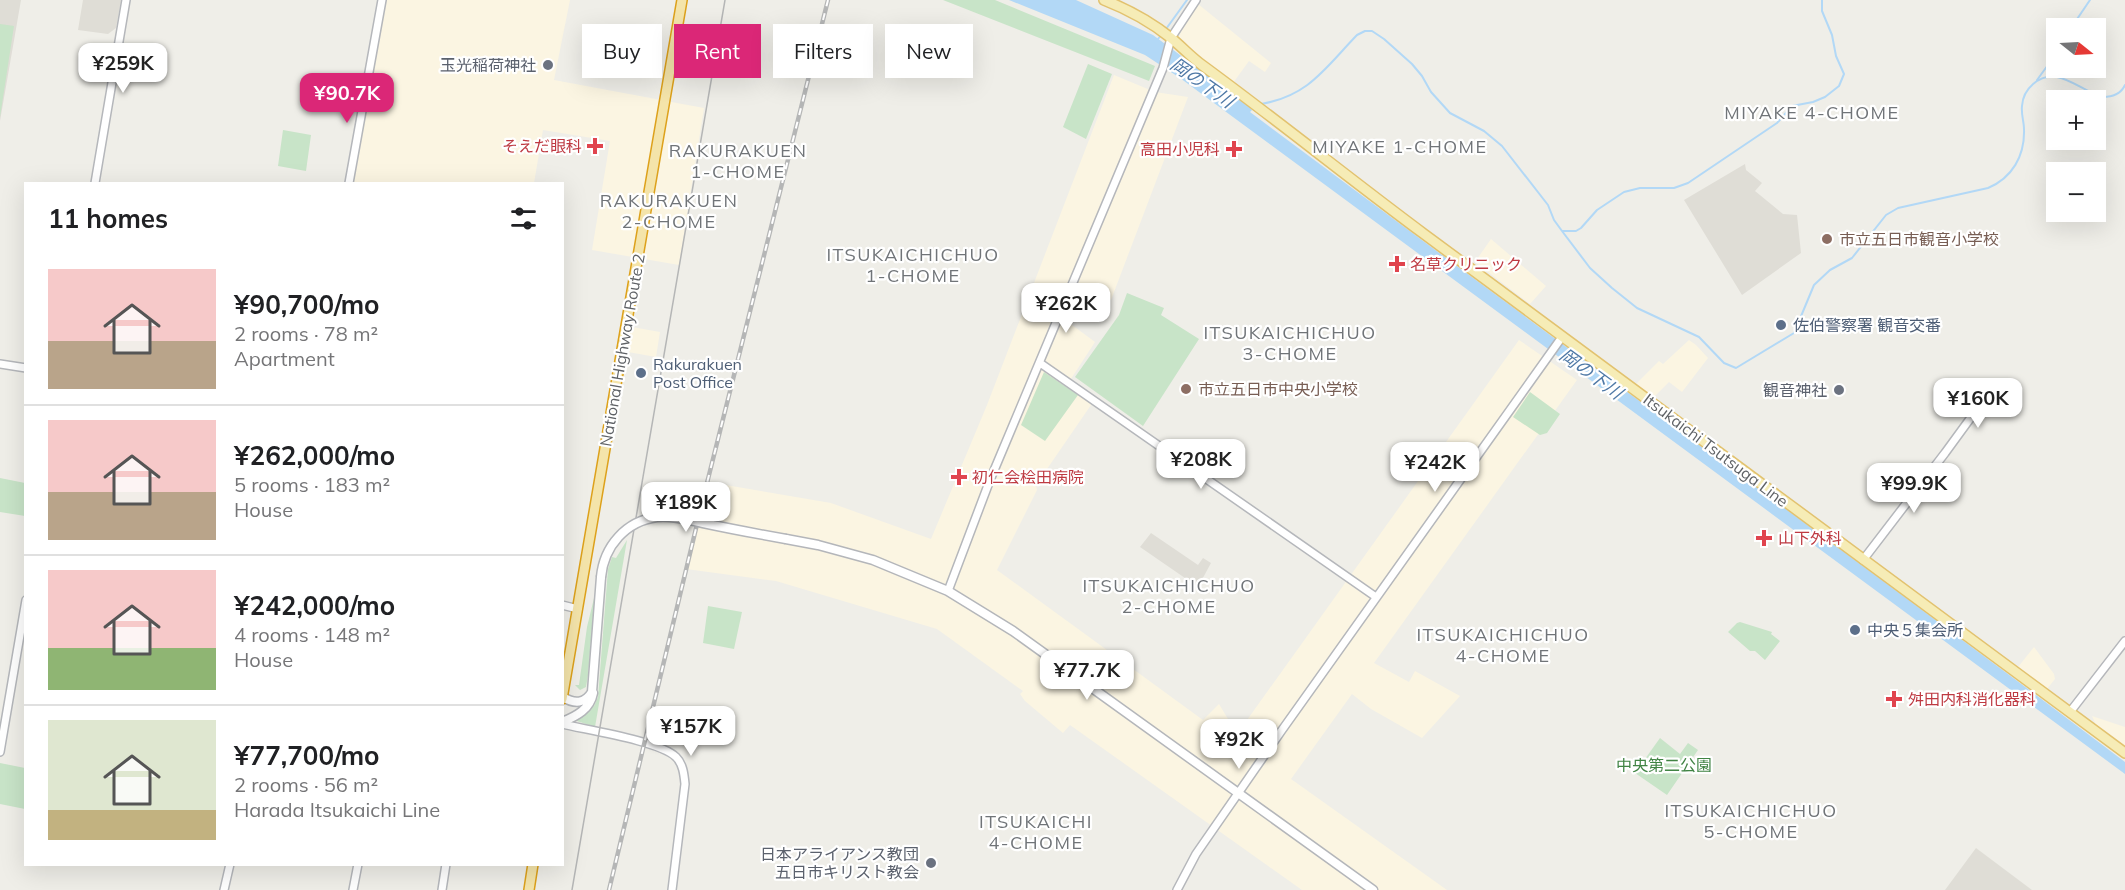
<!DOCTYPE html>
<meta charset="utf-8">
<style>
body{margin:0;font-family:Mulish,"Noto Sans JP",sans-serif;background:#f6f6f6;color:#202124;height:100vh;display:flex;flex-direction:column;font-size:22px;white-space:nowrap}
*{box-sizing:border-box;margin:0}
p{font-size:20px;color:#757577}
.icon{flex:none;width:33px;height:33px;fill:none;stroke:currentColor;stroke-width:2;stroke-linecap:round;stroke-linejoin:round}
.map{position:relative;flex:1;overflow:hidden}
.side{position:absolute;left:24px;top:182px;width:540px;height:684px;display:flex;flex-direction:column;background:#fff;border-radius:0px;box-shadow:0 6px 24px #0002}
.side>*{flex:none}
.guide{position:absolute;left:582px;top:24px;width:570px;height:54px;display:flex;gap:12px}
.needle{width:39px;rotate:108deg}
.tools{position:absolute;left:2046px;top:18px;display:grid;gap:12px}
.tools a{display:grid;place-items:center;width:60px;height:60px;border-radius:0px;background:#fff;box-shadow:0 6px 24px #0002;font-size:30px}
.price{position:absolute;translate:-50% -51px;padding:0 14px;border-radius:12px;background:#fff;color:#222;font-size:20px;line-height:39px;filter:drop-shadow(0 2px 3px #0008)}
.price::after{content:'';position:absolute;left:50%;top:36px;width:18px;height:14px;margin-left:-9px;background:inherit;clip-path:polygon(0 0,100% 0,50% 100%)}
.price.selected{background:#db2777;color:#fff}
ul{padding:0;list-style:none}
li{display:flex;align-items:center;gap:18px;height:150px;padding:0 24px}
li+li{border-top:2px solid #e0e0e0}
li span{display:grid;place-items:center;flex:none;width:168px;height:120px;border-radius:0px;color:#555}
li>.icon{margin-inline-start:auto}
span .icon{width:72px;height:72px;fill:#fffc;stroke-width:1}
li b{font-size:26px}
h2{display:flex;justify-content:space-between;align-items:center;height:72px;padding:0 24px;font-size:26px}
.pill{padding:0 21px;border-radius:0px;background:#fff;box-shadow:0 6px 24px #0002;font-size:21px;line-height:54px}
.pill.selected{background:#db2777;color:#fff}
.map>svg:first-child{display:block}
</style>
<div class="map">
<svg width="2125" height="890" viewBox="0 0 2125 890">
<rect width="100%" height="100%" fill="#efeee8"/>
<path fill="#fbf5e2" d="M 382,0 L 570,0 L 554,80 L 704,108 L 679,265 L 592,250 L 610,141 L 543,130 L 534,183 L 350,183 Z
M 1198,4 L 1271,63 L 1265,72 L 1249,61 L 1233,83 L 1191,52 L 1178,38 L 1186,21 Z
M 1114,75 L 1155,92 L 1188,97 L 1111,300 L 1077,287 L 1064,319 L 1095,342 L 1067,385 L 1089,401 L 1091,405 L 1036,485 L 1037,490 L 997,570 L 1203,720 L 1219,704 L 1237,734 L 1519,340 L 1577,380 L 1374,663 L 1409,682 L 1415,671 L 1460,696 L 1422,738 L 1371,709 L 1352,694 L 1291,779 L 1447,890 L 1302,890 L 1070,725 L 1063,733 L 1025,701 L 1020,694 L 1023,691 L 937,629 L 776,581 L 686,569 L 708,482 L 831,503 L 931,539 L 987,405 Z
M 1491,239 L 1546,286 L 1530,304 L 1475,262 Z
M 632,327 L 660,332 L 656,357 L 628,352 Z
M 1689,340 L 1696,345 L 1708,358 L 1682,392 L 1669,382 L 1654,397 L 1636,384 L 1659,361 L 1663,364 Z
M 2034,647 L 2054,674 L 2055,679 L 2047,689 L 2018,667 Z
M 2092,716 L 2125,727 L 2125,747 L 2097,727 Z"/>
<path fill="#dfddd6" d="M 0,0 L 21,0 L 0,121 Z
M 83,0 L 121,0 L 116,28 L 108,34 L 78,30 Z
M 1745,164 L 1746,170 L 1762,183 L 1755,191 L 1783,214 L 1797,215 L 1801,253 L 1742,295 L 1684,200 Z
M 1151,533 L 1198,565 L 1203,558 L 1211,563 L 1198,587 L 1140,547 Z
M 1976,848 L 2032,890 L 1945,890 Z"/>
<path fill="#c8e4c8" d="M 943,0 L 995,0 L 1155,66 L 1149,81 Z
M 0,24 L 14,26 L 0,117 Z
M 1088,64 L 1112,74 L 1086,139 L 1063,127 Z
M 283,130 L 311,135 L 306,171 L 278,166 Z
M 1127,293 L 1164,308 L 1161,315 L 1199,339 L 1143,426 L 1075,377 L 1119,315 Z
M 1044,372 L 1078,395 L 1045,441 L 1021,425 Z
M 1530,392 L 1560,414 L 1547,433 L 1540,435 L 1513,417 Z
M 0,478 L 25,483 L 25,516 L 0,512 Z
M 627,540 L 595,727 L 574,720 L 594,706 L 598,697 L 608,569 L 612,557 L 616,558 Z
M 595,594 L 588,675 L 586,687 L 580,690 L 575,685 L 579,685 L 587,627 Z
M 708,606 L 742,612 L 734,649 L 703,643 Z
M 1740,622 L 1772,632 L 1771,634 L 1780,641 L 1765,660 L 1755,651 L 1750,651 L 1728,632 L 1737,623 Z
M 1660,738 L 1680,754 L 1688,743 L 1698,750 L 1667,795 L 1635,773 Z
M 0,763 L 25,768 L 25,809 L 0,804 Z"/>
<path fill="#b2d8f6" d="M 1009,0 L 1076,0 L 1153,35 L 1246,104 L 1252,110 L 1250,112 C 1541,330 1835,543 2125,762 L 2125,774 L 1180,78 L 1145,55 Z"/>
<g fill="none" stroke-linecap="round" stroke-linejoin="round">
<path stroke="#b2d8f6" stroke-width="2" d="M 2071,28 L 2090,0
M 1166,29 L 1187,0
M 1158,39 L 1162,34
M 2037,80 L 2056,54
M 1261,104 C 1309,96 1326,67 1357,35 L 1365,31 L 1372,31 L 1384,39 L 1412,64 L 1422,76 L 1431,92 L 1450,113 L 1484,131 L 1502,146 L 1548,205 L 1554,220 L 1562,231 L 1590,268 L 1612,288 L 1637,308 L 1699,337 L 1724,363 L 1736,368 L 1794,333 L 1814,285 L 1830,270 L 1852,258 L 1886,215 L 1898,208 L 1988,188 C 2012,178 2025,156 2024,129 C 2024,122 2021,114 2022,106 C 2023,89 2039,74 2057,77 C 2073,80 2087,93 2103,97 C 2113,97 2121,94 2125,85
M 1562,231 L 1576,231 L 1581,228 L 1597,210 L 1624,192 L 1640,188 L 1674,188 L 1688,183 L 1777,123 L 1792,106 L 1813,102 L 1825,97 L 1839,86 L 1844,74 L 1836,56 L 1832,35 L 1822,11 L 1822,0"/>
<defs>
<path id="tertiary" d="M 95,183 L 126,0
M 349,183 L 382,0
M 1040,363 L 1376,597
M 0,364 L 26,368
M 1863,560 L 1945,453 L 1991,390
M 948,591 L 990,480 L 1163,68 L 1171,38 L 1196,0
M 562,605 L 578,609
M 2070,712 L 2125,641
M 562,724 C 587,730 660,741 676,757 C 683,764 684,774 685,784 L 672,890
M 0,752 L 26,600
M 224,890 L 230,864
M 353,890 L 358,864
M 442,890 L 446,864
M 1177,890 L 1196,854 L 1282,730 L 1562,337"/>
<path id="secondary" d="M 786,539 L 818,545 L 873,560 L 948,591 L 1013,631 L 1373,890
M 563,697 C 574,704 585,704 592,692 L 601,577
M 562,722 C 577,716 590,709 593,693"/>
<path id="primary" d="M 1104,0 C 1127,9 1151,22 1171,38 C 1182,47 1191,57 1202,65 C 1277,120 1350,179 1424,234 L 2125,753"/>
<path id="trunk" d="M 562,699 L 682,0
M 529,890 L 533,864"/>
</defs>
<use href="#tertiary" stroke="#b5b7bb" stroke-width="10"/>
<use href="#secondary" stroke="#b4b6ba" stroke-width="11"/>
<use href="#primary" stroke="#e2c26f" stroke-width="12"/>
<use href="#trunk" stroke="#dda11b" stroke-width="12"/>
<use href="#tertiary" stroke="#fff" stroke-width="7"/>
<use href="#secondary" stroke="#fff" stroke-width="8"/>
<use href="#primary" stroke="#f6ecb6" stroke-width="9"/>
<use href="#trunk" stroke="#f4e4aa" stroke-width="9"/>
<path stroke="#b5b6b6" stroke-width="1.5" d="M 572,890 L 725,0"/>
<defs>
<path id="rail" d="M 609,890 L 705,491 L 828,0"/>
</defs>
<use href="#rail" stroke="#b5b6b6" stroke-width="4.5"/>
<use href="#rail" stroke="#fff" stroke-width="2" stroke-dasharray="7" stroke-linecap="butt"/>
<defs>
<path id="secondary-bridge" d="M 601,577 C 604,546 626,521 657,517 C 672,515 688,520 703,523 C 731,529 758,534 786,539"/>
</defs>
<use href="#secondary-bridge" stroke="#b4b6ba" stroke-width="11" stroke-linecap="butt"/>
<use href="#secondary-bridge" stroke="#fff" stroke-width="8"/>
</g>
<g fill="#6b7280" stroke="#fff" stroke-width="2">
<circle cx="548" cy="65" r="6"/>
<circle cx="1839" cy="390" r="6"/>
<circle cx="931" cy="863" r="6"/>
</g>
<g fill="#e0444e" stroke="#fff" stroke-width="2">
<path d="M592 137h6v6h6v6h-6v6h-6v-6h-6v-6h6z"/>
<path d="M1231 140h6v6h6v6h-6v6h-6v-6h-6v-6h6z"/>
<path d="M1394 255h6v6h6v6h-6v6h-6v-6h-6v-6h6z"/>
<path d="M956 468h6v6h6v6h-6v6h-6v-6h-6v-6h6z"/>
<path d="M1761 529h6v6h6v6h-6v6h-6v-6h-6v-6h6z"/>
<path d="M1891 690h6v6h6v6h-6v6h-6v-6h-6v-6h6z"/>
</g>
<g fill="#8d6e63" stroke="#fff" stroke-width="2">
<circle cx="1827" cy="239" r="6"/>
<circle cx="1186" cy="389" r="6"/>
</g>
<g fill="#5c6f8a" stroke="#fff" stroke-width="2">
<circle cx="1781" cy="325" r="6"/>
<circle cx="641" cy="373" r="6"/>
<circle cx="1855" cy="630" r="6"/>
</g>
<g text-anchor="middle" stroke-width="4.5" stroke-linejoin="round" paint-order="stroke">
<g font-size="16" fill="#5b616d" stroke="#fff" text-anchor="end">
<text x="536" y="71">玉光稲荷神社</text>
<text x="1827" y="396">観音神社</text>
<text x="919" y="860">日本アライアンス教団<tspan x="919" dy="18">五日市キリスト教会</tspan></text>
</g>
<g font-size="16" fill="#be3a42" stroke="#fff" text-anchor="start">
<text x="582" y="152" text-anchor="end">そえだ眼科</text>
<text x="1220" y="155" text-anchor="end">高田小児科</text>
<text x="1410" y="270">名草クリニック</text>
<text x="972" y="483">初仁会桧田病院</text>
<text x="1778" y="544">山下外科</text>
<text x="1908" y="705">舛田内科消化器科</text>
</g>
<g font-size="16" fill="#785e54" stroke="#fff" text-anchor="start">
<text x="1839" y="245">市立五日市観音小学校</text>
<text x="1198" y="395">市立五日市中央小学校</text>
</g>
<g font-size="16" fill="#4e5e75" stroke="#fff" text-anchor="start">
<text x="1793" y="331">佐伯警察署 観音交番</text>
<text x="653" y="370">Rakurakuen<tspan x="653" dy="18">Post Office</tspan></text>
<text x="1867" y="636">中央５集会所</text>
</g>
<g font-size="16" fill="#5f6266" stroke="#fff">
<text transform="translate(622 350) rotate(-80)" y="6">National Highway Route 2</text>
<text transform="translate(1716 450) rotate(37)" y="6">Itsukaichi Tsutsuga Line</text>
</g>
<g font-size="16" fill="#418444" stroke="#fff">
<text x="1664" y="771">中央第二公園</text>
</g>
<g font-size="18" font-style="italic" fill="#4f79a6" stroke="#fff">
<text transform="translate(1202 83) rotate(35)" y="6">岡の下川</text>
<text transform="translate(1591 374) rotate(36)" y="6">岡の下川</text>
</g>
<g font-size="18" letter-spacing="1.5" fill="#707478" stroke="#fff">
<text x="1812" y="119">MIYAKE 4-CHOME</text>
<text x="1400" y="153">MIYAKE 1-CHOME</text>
<text x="738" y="157">RAKURAKUEN<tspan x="738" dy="21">1-CHOME</tspan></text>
<text x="669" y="207">RAKURAKUEN<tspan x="669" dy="21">2-CHOME</tspan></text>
<text x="913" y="261">ITSUKAICHICHUO<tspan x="913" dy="21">1-CHOME</tspan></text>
<text x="1290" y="339">ITSUKAICHICHUO<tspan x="1290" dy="21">3-CHOME</tspan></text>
<text x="1169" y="592">ITSUKAICHICHUO<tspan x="1169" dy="21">2-CHOME</tspan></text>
<text x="1503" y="641">ITSUKAICHICHUO<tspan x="1503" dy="21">4-CHOME</tspan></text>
<text x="1751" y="817">ITSUKAICHICHUO<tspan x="1751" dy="21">5-CHOME</tspan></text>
<text x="1036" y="828">ITSUKAICHI<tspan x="1036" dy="21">4-CHOME</tspan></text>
</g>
</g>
</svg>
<div class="tools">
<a><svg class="needle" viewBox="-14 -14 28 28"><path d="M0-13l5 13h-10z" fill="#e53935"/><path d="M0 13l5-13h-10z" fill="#757577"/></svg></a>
<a>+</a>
<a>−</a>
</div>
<b class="price" style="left:123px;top:94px">¥259K</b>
<b class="price selected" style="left:347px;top:124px">¥90.7K</b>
<b class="price" style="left:1066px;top:334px">¥262K</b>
<b class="price" style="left:1978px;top:429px">¥160K</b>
<b class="price" style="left:1201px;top:490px">¥208K</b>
<b class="price" style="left:1435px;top:493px">¥242K</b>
<b class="price" style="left:1914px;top:514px">¥99.9K</b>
<b class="price" style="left:686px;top:533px">¥189K</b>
<b class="price" style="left:1087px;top:701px">¥77.7K</b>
<b class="price" style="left:691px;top:757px">¥157K</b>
<b class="price" style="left:1239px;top:770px">¥92K</b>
<div class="guide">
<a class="pill">Buy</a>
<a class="pill selected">Rent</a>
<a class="pill">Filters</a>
<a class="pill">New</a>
</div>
<section class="side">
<h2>11 homes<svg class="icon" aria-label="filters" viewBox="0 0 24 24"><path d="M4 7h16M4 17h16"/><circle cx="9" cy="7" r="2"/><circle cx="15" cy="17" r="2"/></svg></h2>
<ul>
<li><span style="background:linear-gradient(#f6c9c9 60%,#b9a48a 0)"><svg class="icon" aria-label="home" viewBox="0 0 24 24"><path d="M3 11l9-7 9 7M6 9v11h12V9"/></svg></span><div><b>¥90,700/mo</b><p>2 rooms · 78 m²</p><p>Apartment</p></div></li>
<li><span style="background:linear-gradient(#f6c9c9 60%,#b9a48a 0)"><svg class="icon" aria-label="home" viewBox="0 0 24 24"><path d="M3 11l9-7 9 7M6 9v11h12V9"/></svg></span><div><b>¥262,000/mo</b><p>5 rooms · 183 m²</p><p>House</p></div></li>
<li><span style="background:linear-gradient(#f6c9c9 65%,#8fb573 0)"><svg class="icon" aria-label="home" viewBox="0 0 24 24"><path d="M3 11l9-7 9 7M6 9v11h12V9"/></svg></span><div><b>¥242,000/mo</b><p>4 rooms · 148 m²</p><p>House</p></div></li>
<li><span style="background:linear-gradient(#dfe7d0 75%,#c2b280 0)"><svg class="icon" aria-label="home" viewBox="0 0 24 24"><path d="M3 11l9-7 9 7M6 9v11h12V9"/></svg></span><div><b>¥77,700/mo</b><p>2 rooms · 56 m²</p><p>Harada Itsukaichi Line</p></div></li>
</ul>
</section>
</div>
